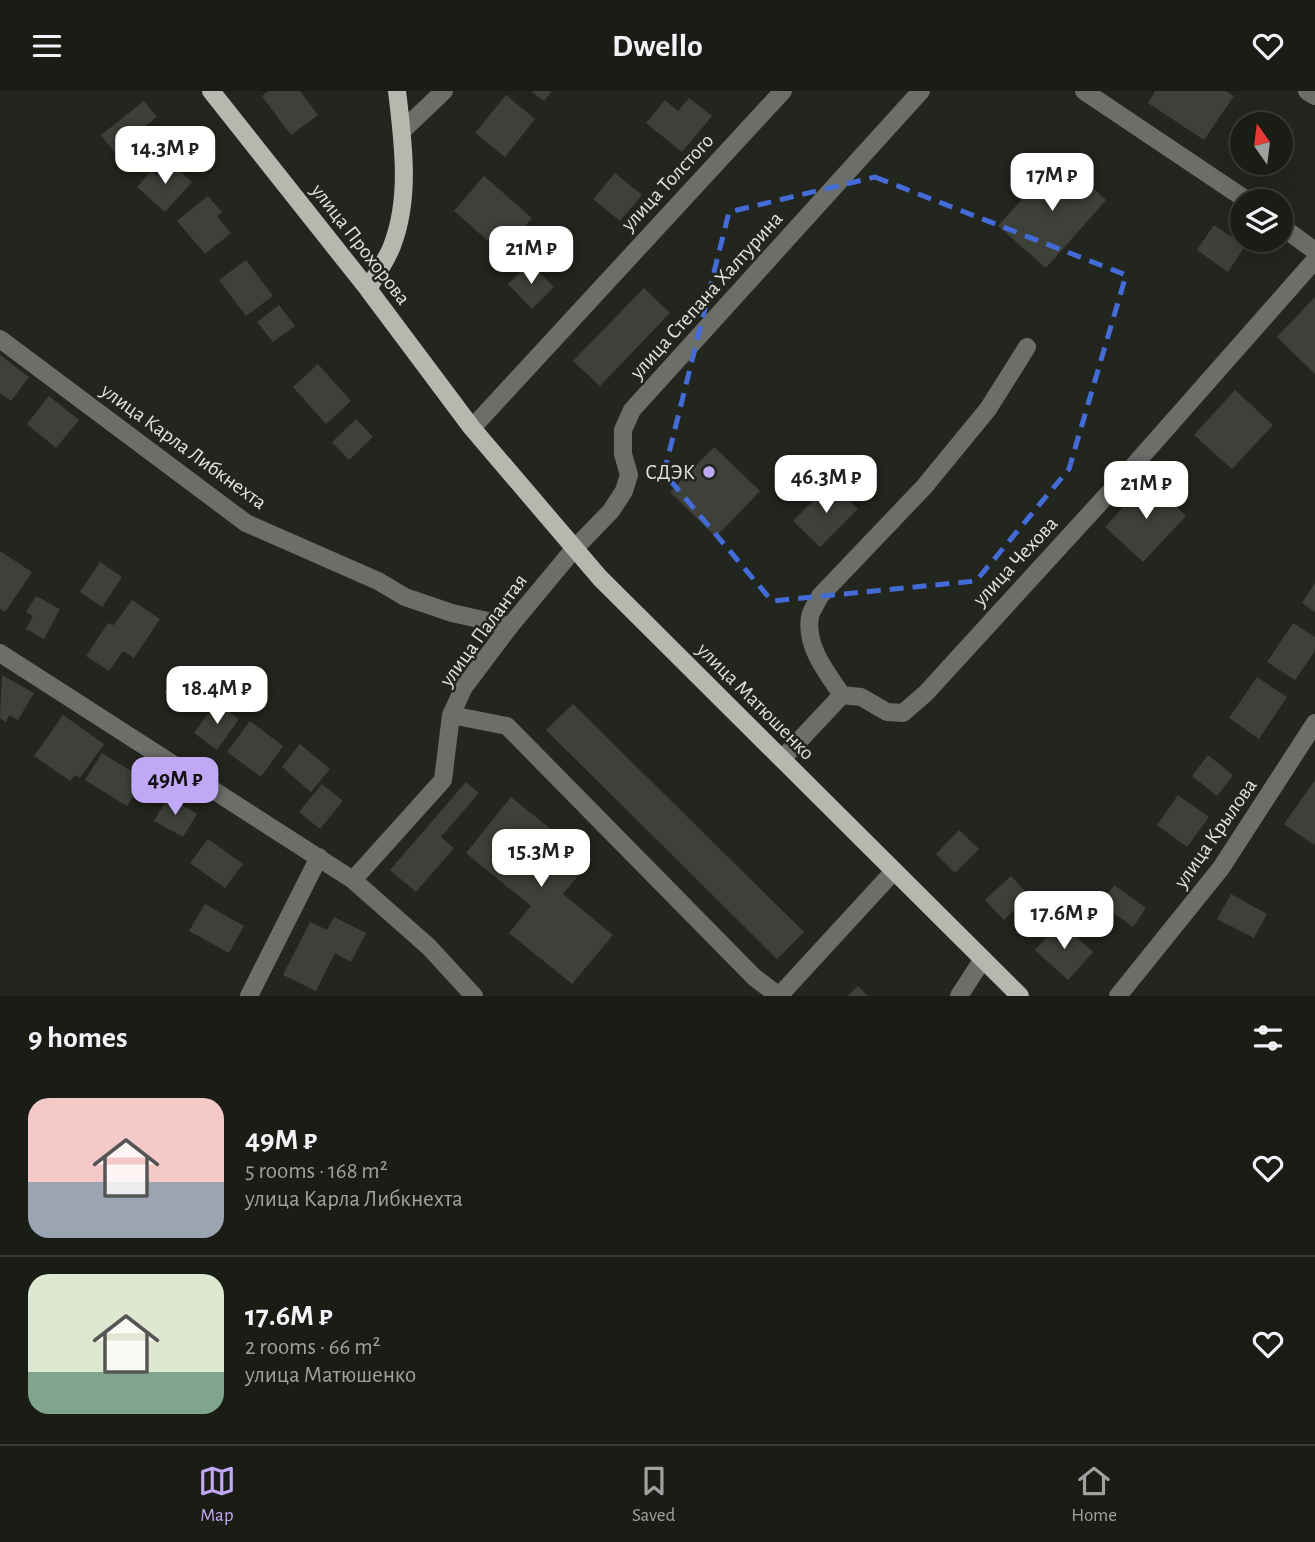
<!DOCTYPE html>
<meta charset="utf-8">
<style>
body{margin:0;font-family:"Alegreya Sans",sans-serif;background:#23251f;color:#f1f3f6;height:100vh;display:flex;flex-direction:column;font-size:26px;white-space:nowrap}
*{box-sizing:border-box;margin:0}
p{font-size:23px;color:#9fa1a1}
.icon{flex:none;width:38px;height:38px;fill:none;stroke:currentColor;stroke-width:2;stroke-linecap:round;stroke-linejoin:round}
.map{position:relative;height:905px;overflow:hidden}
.details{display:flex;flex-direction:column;background:#1a1c16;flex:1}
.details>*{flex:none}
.needle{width:46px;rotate:346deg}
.controls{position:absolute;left:1230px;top:21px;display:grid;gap:14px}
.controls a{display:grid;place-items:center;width:63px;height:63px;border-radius:50%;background:#1a1c16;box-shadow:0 7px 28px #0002,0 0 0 2px #383a35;font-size:35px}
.price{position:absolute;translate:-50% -60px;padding:0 16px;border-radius:14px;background:#fff;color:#222;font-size:23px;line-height:46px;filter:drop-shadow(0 2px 4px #0008)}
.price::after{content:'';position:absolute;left:50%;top:42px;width:21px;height:16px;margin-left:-10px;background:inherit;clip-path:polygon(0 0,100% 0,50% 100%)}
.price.selected{background:#c0a8f4;color:#111}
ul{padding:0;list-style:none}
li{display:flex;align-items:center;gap:21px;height:175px;padding:0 28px}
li+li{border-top:2px solid #383a35}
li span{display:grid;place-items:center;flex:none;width:196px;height:140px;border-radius:21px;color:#555}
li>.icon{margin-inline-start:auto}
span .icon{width:84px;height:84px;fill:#fffc;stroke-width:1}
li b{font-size:30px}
h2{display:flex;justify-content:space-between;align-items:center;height:84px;padding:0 28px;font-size:30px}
header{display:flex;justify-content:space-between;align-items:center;height:91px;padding:0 28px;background:#1a1c16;font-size:32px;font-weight:700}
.tabs{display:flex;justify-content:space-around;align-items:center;height:98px;border-top:2px solid #383a35;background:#1a1c16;font-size:19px;color:#9fa1a1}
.tabs a{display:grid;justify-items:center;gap:4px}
.tabs .selected{color:#c0a8f4}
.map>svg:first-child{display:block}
</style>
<header><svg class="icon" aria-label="menu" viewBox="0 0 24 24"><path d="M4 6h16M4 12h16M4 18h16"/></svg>Dwello<svg class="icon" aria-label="heart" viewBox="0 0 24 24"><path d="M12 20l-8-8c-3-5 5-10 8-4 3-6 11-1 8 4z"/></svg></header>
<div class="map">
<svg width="1315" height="905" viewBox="0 0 1315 905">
<rect width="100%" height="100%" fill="#23261e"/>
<path fill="#3e4139" d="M 269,0 L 300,0 L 318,24 L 291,44 L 262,5 Z
M 531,0 L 552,0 L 544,10 Z
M 1155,0 L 1226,0 L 1234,5 L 1204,49 L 1148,12 Z
M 506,4 L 535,28 L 505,66 L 475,42 Z
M 689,7 L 712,25 L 682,61 L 646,32 L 665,9 L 678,20 Z
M 144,10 L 157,26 L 144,36 L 159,55 L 129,80 L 101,44 Z
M 1059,67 L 1106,109 L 1046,177 L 998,135 Z
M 169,71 L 192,91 L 165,121 L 137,96 L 151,80 L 157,85 Z
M 615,82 L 642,104 L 620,130 L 593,108 Z
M 484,85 L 532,127 L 502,162 L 454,120 Z
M 208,105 L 222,121 L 217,125 L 231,142 L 205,163 L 177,130 Z
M 1214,134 L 1245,155 L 1228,181 L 1197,159 Z
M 246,169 L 273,205 L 246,225 L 219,189 Z
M 530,172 L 554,196 L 532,218 L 508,193 Z
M 644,197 L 670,222 L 600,295 L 573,270 Z
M 1315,206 L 1315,283 L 1277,246 Z
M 279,214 L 295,235 L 273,251 L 257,231 Z
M 0,264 L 29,286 L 11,310 L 0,302 Z
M 318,273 L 351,310 L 326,333 L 293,296 Z
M 1235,299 L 1273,334 L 1232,378 L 1194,344 Z
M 49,305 L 79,329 L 56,357 L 27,333 Z
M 356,328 L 373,346 L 349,369 L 332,351 Z
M 714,356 L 760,400 L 716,446 L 670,401 Z
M 1148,389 L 1186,425 L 1143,471 L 1105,436 Z
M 831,392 L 858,418 L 820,456 L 793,430 Z
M 0,460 L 32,481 L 5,521 L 0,518 Z
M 100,471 L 122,486 L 102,516 L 80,501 Z
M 1315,492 L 1315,521 L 1302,512 Z
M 36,505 L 60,518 L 44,548 L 26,538 L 33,525 L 26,521 Z
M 132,509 L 160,528 L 134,567 L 123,560 L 109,580 L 86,565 L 108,532 L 114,534 Z
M 1293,532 L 1315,546 L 1315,560 L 1295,589 L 1267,571 Z
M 182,575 L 208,593 L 190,620 L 164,602 Z
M 2,584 L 34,602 L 18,629 L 9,624 L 6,631 L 0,627 Z
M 1257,586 L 1287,606 L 1259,648 L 1229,627 Z
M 216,612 L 239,628 L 217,659 L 194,642 Z
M 573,613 L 804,841 L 777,868 L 546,639 Z
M 63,624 L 104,653 L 80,687 L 75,684 L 70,690 L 34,665 Z
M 250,630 L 283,655 L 261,686 L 227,661 Z
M 300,653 L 330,678 L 311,701 L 282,676 Z
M 102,662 L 144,688 L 127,715 L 85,689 Z
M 1208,664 L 1233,684 L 1217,705 L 1192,685 Z
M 1315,689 L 1315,752 L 1314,754 L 1284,733 Z
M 466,691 L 479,702 L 441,746 L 454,757 L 416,801 L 390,779 Z
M 322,693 L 343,710 L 320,738 L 299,721 Z
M 1178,704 L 1209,726 L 1187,756 L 1157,734 Z
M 168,706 L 197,723 L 183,746 L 154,730 Z
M 511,706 L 590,770 L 563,803 L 613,844 L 572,893 L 509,842 L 531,815 L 466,762 Z
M 959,739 L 979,758 L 955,782 L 936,763 Z
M 208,748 L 243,773 L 225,797 L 190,772 Z
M 1011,785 L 1029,805 L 1004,829 L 985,809 Z
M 1114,794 L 1146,817 L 1133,836 L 1101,813 Z
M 1231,803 L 1267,823 L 1254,847 L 1217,828 Z
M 205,813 L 244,835 L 229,862 L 189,840 Z
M 334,826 L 366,842 L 351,871 L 335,862 L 316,900 L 283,884 L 310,831 L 327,839 Z
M 1060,831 L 1093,861 L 1068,889 L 1035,859 Z
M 858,895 L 868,905 L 847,905 Z"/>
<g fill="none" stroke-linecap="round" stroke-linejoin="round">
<path stroke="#6c6e6a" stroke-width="18" d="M 1084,0 L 1248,110
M 1307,0 L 1315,5
M 402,40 L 444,0
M 1281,135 L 1315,160
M 0,248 L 246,432 L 378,490 L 405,506 L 452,522 L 510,535
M 472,337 L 783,0
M 0,562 L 353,789 L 429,856 L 474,905
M 842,604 C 827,582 805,555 810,526 C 811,519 817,512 820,505 L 924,396 L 988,318 L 1027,256
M 451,624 L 507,635 L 754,886 L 779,905 L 894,780
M 782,668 L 842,604 L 861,606 L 887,621 L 903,622 L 926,602 L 1128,381 L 1315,169
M 353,789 L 443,689 L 451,624 L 464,596 L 510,535 L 574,458 L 611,420 L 624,400 L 629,384 L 623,363 L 623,339 L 632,319 L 921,0
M 249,905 L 319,766
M 959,905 L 983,868
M 1118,905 L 1221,777 L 1315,632"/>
<path stroke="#b4b8af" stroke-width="18" d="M 211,0 L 368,198 L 472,337 L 600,487 L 1020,905
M 368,198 C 376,184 386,170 392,155 C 411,106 403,51 397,0"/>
</g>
<path fill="none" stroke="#446cd9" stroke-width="5" stroke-dasharray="14 9" stroke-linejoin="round" d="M 875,86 L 1126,184 L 1069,378 L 976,490 L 772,510 L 664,382 L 729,121 Z"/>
<circle fill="#c0a8f4" stroke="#23261e" stroke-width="2.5" cx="709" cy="381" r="7"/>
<g text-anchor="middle" stroke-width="5" stroke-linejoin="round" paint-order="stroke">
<g font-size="21" fill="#e2e4df" stroke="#23261e">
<text transform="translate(667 91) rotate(-47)" y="7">улица Толстого</text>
<text transform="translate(361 153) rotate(52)" y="7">улица Прохорова</text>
<text transform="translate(706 204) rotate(-48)" y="7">улица Степана Халтурина</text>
<text transform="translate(184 355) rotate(36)" y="7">улица Карла Либкнехта</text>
<text transform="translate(1015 470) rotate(-47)" y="7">улица Чехова</text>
<text transform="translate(483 539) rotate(-54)" y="7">улица Палантая</text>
<text transform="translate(756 610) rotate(45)" y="7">улица Матюшенко</text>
<text transform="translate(1215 742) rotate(-55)" y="7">улица Крылова</text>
</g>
<g font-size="21" fill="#e2e4df" stroke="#23261e" text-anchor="end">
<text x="695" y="388">СДЭК</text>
</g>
</g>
</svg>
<div class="controls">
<a><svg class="needle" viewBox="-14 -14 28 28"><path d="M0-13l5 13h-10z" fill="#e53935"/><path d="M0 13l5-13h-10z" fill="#9fa1a1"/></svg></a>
<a><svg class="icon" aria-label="layers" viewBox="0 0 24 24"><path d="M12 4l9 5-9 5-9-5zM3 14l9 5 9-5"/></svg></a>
</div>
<b class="price" style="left:165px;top:95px">14.3M ₽</b>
<b class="price" style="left:1052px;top:122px">17M ₽</b>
<b class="price" style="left:531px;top:195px">21M ₽</b>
<b class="price" style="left:826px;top:424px">46.3M ₽</b>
<b class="price" style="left:1146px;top:430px">21M ₽</b>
<b class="price" style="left:217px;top:635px">18.4M ₽</b>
<b class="price selected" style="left:175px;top:726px">49M ₽</b>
<b class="price" style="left:541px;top:798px">15.3M ₽</b>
<b class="price" style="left:1064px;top:860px">17.6M ₽</b>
</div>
<section class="details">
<h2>9 homes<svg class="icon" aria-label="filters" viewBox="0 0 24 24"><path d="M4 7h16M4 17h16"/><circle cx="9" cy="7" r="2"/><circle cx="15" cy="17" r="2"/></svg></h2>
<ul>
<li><span style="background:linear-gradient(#f6c9c9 60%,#9aa5b1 0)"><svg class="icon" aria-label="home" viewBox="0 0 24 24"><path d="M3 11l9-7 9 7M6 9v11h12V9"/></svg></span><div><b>49M ₽</b><p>5 rooms · 168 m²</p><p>улица Карла Либкнехта</p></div><svg class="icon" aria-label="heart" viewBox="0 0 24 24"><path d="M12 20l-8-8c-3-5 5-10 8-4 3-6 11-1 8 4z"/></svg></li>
<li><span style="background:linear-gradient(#dfe7d0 70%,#7fa58c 0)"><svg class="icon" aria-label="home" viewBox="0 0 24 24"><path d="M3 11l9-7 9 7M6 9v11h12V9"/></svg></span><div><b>17.6M ₽</b><p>2 rooms · 66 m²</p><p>улица Матюшенко</p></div><svg class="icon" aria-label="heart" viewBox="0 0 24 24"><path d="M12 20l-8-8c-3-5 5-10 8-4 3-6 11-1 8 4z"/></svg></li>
</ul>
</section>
<nav class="tabs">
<a class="selected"><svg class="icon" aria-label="map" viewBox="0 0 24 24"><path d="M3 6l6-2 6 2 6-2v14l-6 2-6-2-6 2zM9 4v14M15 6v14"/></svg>Map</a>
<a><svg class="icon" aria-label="saved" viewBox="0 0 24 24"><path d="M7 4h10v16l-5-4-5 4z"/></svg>Saved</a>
<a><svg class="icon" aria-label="home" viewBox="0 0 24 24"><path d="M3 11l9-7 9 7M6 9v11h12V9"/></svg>Home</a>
</nav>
